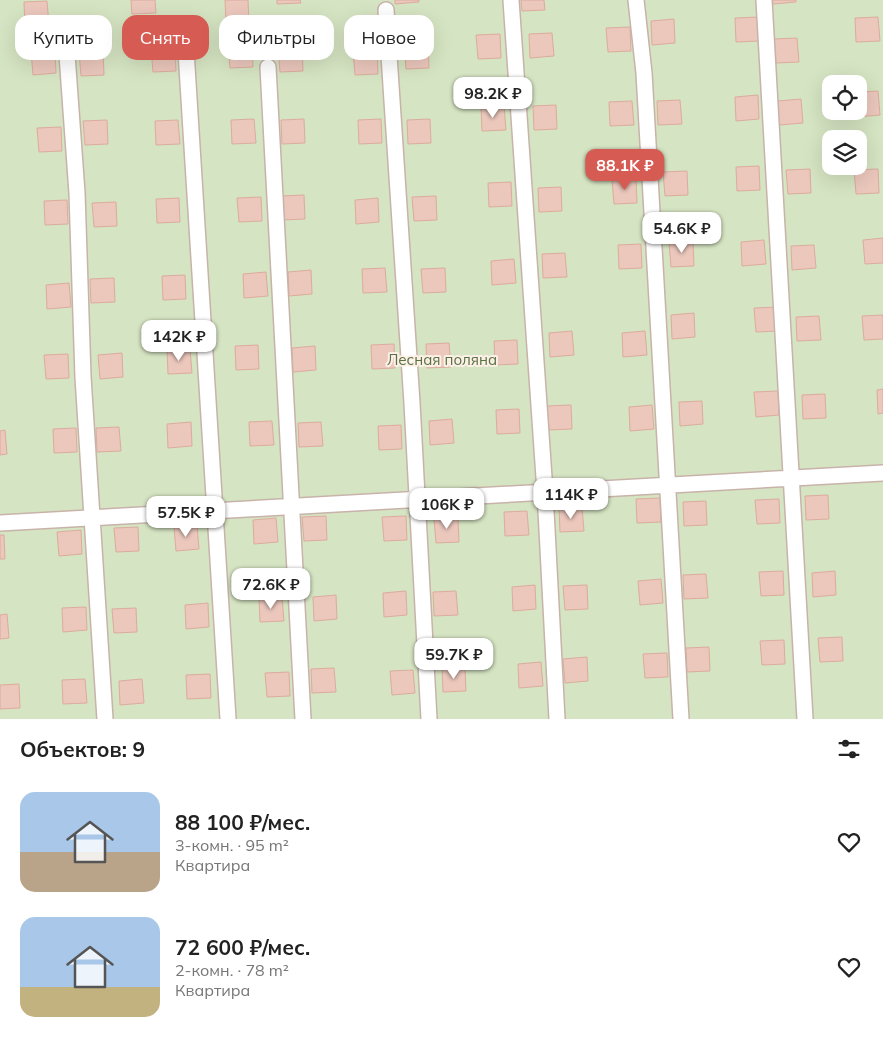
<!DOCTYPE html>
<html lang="ru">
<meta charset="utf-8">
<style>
body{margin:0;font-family:Mulish,sans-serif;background:#f2f2f2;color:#222;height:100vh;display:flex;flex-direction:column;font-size:19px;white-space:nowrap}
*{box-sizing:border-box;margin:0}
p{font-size:16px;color:#767676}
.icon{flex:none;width:28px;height:28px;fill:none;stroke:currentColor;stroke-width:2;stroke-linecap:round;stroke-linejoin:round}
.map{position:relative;height:719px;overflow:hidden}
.details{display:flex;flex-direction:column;background:#fff;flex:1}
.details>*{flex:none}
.banner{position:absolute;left:15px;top:15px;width:500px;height:45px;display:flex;gap:10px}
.controls{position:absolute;left:822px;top:75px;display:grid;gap:10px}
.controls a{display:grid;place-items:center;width:45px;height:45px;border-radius:10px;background:#fff;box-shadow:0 5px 20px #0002;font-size:25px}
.price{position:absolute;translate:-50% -42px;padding:0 11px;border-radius:10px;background:#fff;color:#222;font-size:16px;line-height:32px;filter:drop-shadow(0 1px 2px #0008)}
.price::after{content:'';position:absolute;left:50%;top:30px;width:15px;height:11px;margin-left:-8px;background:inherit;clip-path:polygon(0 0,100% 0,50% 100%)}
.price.selected{background:#d65b53;color:#fff}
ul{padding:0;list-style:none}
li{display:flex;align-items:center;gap:15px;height:125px;padding:0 20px}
li span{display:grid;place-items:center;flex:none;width:140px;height:100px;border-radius:15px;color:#555}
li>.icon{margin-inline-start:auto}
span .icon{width:60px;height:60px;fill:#fffc;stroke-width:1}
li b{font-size:21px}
h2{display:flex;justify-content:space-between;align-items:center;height:60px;padding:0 20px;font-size:21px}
.tag{padding:0 18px;border-radius:15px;background:#fff;box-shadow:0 5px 20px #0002;font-size:18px;line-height:45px}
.tag.selected{background:#d65b53;color:#fff}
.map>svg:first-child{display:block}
</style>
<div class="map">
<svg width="883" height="719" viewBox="0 0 883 719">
<rect width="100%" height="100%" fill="#f9ece1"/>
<path fill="#d5e4c2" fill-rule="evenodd" d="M 0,0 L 883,0 L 883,719 L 0,719 ZM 831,84 L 859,84 L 859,111 L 831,111 ZM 831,139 L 859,139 L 859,166 L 831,166 Z"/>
<path fill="#ebc7bc" stroke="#dcac9e" d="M 131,0 L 155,0 L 156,13 L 132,14 Z
M 225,0 L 248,0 L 249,22 L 226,23 Z
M 277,0 L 300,0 L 301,3 L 277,4 Z
M 395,0 L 419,0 L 419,2 L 395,4 Z
M 521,0 L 544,0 L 545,10 L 522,11 Z
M 772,0 L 796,0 L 796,2 L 773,4 Z
M 47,1 L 49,25 L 25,26 L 24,2 Z
M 758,17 L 759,41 L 736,42 L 735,18 Z
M 878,17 L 880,41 L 856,42 L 855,18 Z
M 674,19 L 675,43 L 652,45 L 651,21 Z
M 630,27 L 631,51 L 608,52 L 606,28 Z
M 552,33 L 554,56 L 530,58 L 529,34 Z
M 500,34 L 501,58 L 478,59 L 476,35 Z
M 797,38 L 799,62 L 776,63 L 774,39 Z
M 252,43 L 253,67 L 230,68 L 228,44 Z
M 428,44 L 429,68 L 406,69 L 404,45 Z
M 175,47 L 176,71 L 153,72 L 151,48 Z
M 302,47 L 303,71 L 280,72 L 278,48 Z
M 55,49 L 56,73 L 33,75 L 31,51 Z
M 377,50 L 378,74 L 355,75 L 353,52 Z
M 103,51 L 104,75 L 81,76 L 79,52 Z
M 878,91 L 880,115 L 856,117 L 856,111 L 859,111 L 859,92 Z
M 758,95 L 759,119 L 736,121 L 735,97 Z
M 801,99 L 803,123 L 779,125 L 778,101 Z
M 680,100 L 682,124 L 658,125 L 657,101 Z
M 632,101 L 634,125 L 610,126 L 609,102 Z
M 556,105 L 557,129 L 534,130 L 533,106 Z
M 504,106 L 506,130 L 482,131 L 481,107 Z
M 254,119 L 256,143 L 232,144 L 231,120 Z
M 304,119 L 305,143 L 282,144 L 281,120 Z
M 381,119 L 382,143 L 359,144 L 358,120 Z
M 430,119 L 431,143 L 408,144 L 407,120 Z
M 107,120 L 108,144 L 85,145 L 83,121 Z
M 178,120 L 180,144 L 156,145 L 155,121 Z
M 61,127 L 62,151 L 39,152 L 37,128 Z
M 759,166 L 760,190 L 737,191 L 736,167 Z
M 810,169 L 811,193 L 788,194 L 786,170 Z
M 878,169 L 879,193 L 856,194 L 854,170 Z
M 687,171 L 688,195 L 665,196 L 663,172 Z
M 636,179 L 637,203 L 614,204 L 612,180 Z
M 511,182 L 512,206 L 489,207 L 488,183 Z
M 561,187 L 562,211 L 539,212 L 538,188 Z
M 304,195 L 305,219 L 282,220 L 281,196 Z
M 436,196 L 437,220 L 414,221 L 412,197 Z
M 261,197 L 262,221 L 239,222 L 237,198 Z
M 179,198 L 180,222 L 157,223 L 156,199 Z
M 378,198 L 379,222 L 356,224 L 355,200 Z
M 67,200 L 68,224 L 45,225 L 44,201 Z
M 116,202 L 117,226 L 94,227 L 92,203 Z
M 883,238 L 883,263 L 865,264 L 863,240 Z
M 764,240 L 766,264 L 742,266 L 741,242 Z
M 693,242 L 694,266 L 671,267 L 669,243 Z
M 641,244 L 642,268 L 619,269 L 618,245 Z
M 814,245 L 816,268 L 792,270 L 791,246 Z
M 565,253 L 567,277 L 543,278 L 542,254 Z
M 514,259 L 516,283 L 492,285 L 491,261 Z
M 385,268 L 387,292 L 363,293 L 362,269 Z
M 445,268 L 446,292 L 423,293 L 421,269 Z
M 311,270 L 312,294 L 289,296 L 288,272 Z
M 266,272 L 268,296 L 244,298 L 243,274 Z
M 185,275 L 186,299 L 163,300 L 162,276 Z
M 114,278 L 115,302 L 91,303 L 90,279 Z
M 69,283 L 71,307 L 47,309 L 46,285 Z
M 778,307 L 779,331 L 756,332 L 754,308 Z
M 694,313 L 695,337 L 672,339 L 671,315 Z
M 883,315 L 883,339 L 864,340 L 862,316 Z
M 819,316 L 821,340 L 797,341 L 796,317 Z
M 572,331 L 574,355 L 550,357 L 549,333 Z
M 645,331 L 647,355 L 623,357 L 622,333 Z
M 517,340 L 518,364 L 495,365 L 494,341 Z
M 449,343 L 451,367 L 427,368 L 426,344 Z
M 394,344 L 395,368 L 372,369 L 371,345 Z
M 258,345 L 259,369 L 236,370 L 235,346 Z
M 315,346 L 316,370 L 293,372 L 292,348 Z
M 190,349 L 192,373 L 168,374 L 167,350 Z
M 122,353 L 123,377 L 100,379 L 98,355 Z
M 68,354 L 69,378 L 46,379 L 44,355 Z
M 883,389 L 883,413 L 878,414 L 877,390 Z
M 778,391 L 779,415 L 756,417 L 754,392 Z
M 825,394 L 826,418 L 803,419 L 802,395 Z
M 702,401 L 703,424 L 680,426 L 679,402 Z
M 571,405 L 572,429 L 548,430 L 547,406 Z
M 652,405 L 654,429 L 630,431 L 629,407 Z
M 519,409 L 520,433 L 497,434 L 496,410 Z
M 452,419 L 454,443 L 430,445 L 429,421 Z
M 272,421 L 274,445 L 250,446 L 249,422 Z
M 191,422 L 192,446 L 168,448 L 167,424 Z
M 321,422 L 323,446 L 299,447 L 298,423 Z
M 401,425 L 402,449 L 379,450 L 378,426 Z
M 119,427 L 121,451 L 97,452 L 96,428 Z
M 76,428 L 77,452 L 54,453 L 53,429 Z
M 5,430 L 7,454 L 0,455 L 0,431 Z
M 828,495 L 829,519 L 806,520 L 805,496 Z
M 660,498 L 661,522 L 637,523 L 636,499 Z
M 779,499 L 780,523 L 757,524 L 755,500 Z
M 706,501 L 707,525 L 684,526 L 683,502 Z
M 582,507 L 584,531 L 560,532 L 559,508 Z
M 527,511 L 529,535 L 505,536 L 504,512 Z
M 326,516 L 327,540 L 304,541 L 302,517 Z
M 406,516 L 407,540 L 384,541 L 382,517 Z
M 276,518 L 278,542 L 254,544 L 253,520 Z
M 458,518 L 459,542 L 436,543 L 434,519 Z
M 197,525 L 199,549 L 176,551 L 174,527 Z
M 138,527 L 139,551 L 116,552 L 114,528 Z
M 81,530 L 82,554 L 59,556 L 57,532 Z
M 0,535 L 4,535 L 5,559 L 0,559 Z
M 783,571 L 784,595 L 761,596 L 759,572 Z
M 835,571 L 836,595 L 813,597 L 812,573 Z
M 706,574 L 708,598 L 684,599 L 683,575 Z
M 661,579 L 663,603 L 640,605 L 638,581 Z
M 535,585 L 536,609 L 513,611 L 512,587 Z
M 587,585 L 588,609 L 565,610 L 563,586 Z
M 406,591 L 407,615 L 384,617 L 383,593 Z
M 456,591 L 458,615 L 434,616 L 433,592 Z
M 336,595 L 337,619 L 314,621 L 313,597 Z
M 282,597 L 284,621 L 260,622 L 259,598 Z
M 208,603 L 209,627 L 186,629 L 185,605 Z
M 86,607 L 87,630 L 63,632 L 62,608 Z
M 136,608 L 137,632 L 114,633 L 112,609 Z
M 7,614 L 9,638 L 0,639 L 0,615 Z
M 842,637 L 843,661 L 820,662 L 818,638 Z
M 784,640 L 785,664 L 762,665 L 760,641 Z
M 709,647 L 710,671 L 687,672 L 686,648 Z
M 667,653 L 668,677 L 645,678 L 643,654 Z
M 587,657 L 588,681 L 565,683 L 563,659 Z
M 541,662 L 543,686 L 519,688 L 518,664 Z
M 465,667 L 466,691 L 443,692 L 442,668 Z
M 334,668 L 336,692 L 312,693 L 311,669 Z
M 413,670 L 415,693 L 392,695 L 390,671 Z
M 289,672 L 290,696 L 267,697 L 265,673 Z
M 210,674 L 211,698 L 187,699 L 186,675 Z
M 85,679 L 87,703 L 63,704 L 62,680 Z
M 142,679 L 144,703 L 120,705 L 119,681 Z
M 19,684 L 20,708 L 0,709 L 0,685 Z"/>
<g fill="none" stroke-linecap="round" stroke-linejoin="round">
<defs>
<path id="street" d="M 511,0 L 545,492 L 557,719
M 636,0 L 644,73 L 681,719
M 764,0 L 805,719
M 386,10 L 412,403 L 429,719
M 65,27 L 77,193 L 83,377 L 105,719
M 186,51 L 228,719
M 268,67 L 303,719
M 0,523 L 883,473"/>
</defs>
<use href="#street" stroke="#c8b3aa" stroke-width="18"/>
<use href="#street" stroke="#fff" stroke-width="15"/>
</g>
<g text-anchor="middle" stroke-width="4" stroke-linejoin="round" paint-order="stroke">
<g font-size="15" fill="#597145" stroke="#fcf0e7">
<text x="442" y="365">Лесная поляна</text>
</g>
</g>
</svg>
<div class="controls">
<a><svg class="icon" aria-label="locate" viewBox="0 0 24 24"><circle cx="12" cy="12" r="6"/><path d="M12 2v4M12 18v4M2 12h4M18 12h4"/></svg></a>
<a><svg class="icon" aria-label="layers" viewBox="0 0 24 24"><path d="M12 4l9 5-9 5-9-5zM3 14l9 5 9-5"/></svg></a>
</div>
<b class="price" style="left:493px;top:119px">98.2K ₽</b>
<b class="price selected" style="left:625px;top:191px">88.1K ₽</b>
<b class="price" style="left:682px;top:254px">54.6K ₽</b>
<b class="price" style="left:179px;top:362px">142K ₽</b>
<b class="price" style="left:571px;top:520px">114K ₽</b>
<b class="price" style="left:447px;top:530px">106K ₽</b>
<b class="price" style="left:186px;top:538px">57.5K ₽</b>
<b class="price" style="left:271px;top:610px">72.6K ₽</b>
<b class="price" style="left:454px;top:680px">59.7K ₽</b>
<div class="banner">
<a class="tag">Купить</a>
<a class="tag selected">Снять</a>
<a class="tag">Фильтры</a>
<a class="tag">Новое</a>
</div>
</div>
<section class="details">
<h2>Объектов: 9<svg class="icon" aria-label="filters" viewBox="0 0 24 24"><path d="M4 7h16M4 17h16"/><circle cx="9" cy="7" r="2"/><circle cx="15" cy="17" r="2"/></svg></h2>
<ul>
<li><span style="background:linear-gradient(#a9c7e8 60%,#b9a48a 0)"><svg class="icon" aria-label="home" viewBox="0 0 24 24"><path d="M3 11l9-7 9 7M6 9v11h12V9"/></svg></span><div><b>88 100 ₽/мес.</b><p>3-комн. · 95 m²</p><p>Квартира</p></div><svg class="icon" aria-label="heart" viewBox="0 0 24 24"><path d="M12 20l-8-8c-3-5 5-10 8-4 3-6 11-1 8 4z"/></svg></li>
<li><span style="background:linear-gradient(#a9c7e8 70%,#c2b280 0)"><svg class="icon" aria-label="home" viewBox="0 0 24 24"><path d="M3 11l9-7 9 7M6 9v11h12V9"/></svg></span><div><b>72 600 ₽/мес.</b><p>2-комн. · 78 m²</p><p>Квартира</p></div><svg class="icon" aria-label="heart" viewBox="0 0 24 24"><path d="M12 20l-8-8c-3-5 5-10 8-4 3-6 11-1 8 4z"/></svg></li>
</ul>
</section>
